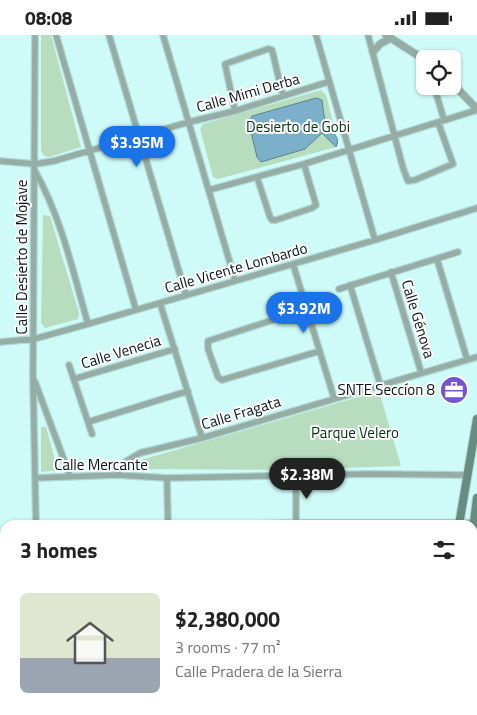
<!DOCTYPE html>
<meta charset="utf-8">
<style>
body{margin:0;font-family:"Titillium Web",sans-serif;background:#f6f6f6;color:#222;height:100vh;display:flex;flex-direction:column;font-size:19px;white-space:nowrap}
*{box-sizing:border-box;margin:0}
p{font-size:16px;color:#767676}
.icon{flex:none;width:28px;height:28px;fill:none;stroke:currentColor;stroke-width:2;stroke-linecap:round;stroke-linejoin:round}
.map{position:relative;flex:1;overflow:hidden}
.panel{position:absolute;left:0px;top:485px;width:478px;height:195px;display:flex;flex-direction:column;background:#fff;border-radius:15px 15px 0 0;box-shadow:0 1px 4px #0004}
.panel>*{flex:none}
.controls{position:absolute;left:416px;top:15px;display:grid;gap:10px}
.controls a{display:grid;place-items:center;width:45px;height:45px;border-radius:8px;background:#fff;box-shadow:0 1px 4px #0004;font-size:25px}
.price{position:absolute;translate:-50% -42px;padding:0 11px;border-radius:18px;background:#1a73e8;color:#fff;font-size:16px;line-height:32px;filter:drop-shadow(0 1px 2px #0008)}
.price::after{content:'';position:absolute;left:50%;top:30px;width:15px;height:11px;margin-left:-8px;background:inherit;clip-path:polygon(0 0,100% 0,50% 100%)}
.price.on{background:#222;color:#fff}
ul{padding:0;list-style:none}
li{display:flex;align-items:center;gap:15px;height:125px;padding:0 20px}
li span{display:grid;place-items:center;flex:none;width:140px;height:100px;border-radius:8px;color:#555}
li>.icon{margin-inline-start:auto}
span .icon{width:60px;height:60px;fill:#fffc;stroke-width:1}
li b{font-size:21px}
h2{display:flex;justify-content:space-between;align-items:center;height:60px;padding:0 20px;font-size:21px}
.status{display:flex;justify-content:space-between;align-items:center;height:35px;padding:0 25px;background:#fff;direction:ltr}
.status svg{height:14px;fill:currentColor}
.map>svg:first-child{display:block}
</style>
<div class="status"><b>08:08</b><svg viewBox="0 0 49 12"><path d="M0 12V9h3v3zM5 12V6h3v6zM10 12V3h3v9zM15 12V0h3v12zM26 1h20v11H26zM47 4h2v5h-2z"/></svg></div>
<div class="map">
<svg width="477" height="680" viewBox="0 0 477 680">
<rect width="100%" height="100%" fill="#cefbf8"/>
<path fill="#b8ddbe" d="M 41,0 L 51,0 L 81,112 L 49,122 L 44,121 L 41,115 Z
M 321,55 L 326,60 L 338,107 L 336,112 L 218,144 L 213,142 L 200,94 L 203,89 Z
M 43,180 L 50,181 L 79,278 L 78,284 L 45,293 L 41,288 Z
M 379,356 L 401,431 L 288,435 L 132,434 L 134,427 Z
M 41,392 L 46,392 L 58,435 L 41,437 Z"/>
<path fill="#7cb0ca" stroke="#588193" d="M 316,63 L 322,65 C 323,73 324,84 327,91 C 332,100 341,100 336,112 L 322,98 L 305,114 L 261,127 L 257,122 L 249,89 L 252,81 Z"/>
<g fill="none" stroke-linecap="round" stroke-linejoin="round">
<defs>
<path id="minor" d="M 35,0 L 33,343 L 36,490
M 56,0 L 136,275
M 109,0 L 186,260
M 163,0 L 235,245
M 316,0 L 375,205
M 368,0 L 403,133 L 408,146 L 415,145 L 453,129 L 438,87
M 434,51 L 444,85
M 235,76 L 225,29 L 268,14 L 272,15 L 283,61
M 0,126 L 35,129 L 54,126 L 189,87 L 235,76 L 328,47
M 35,136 C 62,184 73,237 88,289
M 257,142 L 270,182 L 272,185 L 276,185 L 312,173 L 316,170 L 304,129
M 209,155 L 304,129 L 477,75
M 437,224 L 467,324
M 293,229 L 334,363
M 391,237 L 421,337
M 350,250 L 380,349
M 339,254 L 458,217
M 160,268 L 202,403
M 307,274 L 208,306 L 208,314 L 218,342 L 222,345 L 320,316
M 0,307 L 34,304 L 88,289 L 375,205 L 477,173
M 69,330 L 92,399
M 74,344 L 175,314
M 35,347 L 70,441
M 88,387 L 188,356
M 117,440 L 125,427 L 140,418 L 202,403 L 477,322
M 296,441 L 296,490
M 35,443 L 117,440 L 167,443 L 367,439 L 467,440
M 167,443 L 168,490
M 227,490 L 296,488 L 477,488
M 472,539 L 477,539
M 45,675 L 47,680
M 204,675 L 204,680
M 385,675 L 469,677
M 284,680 L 284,675"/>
<path id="tertiary" d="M 386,0 L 425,25
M 373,17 L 380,9 L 391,3
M 452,48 L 477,74"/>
<path id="secondary" d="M 459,490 L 477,384
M 472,503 L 477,463
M 0,506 L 5,516
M 0,545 L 5,594 L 3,680
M 472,547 L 477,598
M 16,680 L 16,675
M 469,680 L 469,675"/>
</defs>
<use href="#minor" stroke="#aed6d3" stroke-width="8"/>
<use href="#tertiary" stroke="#aed6d3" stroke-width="9"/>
<use href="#secondary" stroke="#aed6d3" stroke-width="10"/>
<use href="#minor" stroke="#95ada4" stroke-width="5.5"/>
<use href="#tertiary" stroke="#95ada4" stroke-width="7"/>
<use href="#secondary" stroke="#688c7f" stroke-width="8"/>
</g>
<defs>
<symbol id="office-disc" viewBox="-11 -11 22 22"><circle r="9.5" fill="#7455cf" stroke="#fefefe"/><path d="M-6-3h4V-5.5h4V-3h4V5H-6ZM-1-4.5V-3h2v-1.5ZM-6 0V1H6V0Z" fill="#fff"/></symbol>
</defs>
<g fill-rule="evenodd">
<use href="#office-disc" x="438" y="339" width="32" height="32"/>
</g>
<g text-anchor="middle" stroke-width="4" stroke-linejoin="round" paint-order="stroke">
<g font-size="15" fill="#041312" stroke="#fefefe">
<text transform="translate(248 58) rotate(-16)" y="5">Calle Mimi Derba</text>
<text transform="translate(22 222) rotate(-90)" y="5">Calle Desierto de Mojave</text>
<text transform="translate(236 233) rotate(-16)" y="5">Calle Vicente Lombardo</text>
<text transform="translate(418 284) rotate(73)" y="5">Calle Génova</text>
<text transform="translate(121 317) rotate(-17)" y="5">Calle Venecia</text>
<text transform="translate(241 378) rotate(-17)" y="5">Calle Fragata</text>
<text x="101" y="435">Calle Mercante</text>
</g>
<g font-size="15" fill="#013414" stroke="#fefefe">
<text x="298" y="97">Desierto de Gobi</text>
<text x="355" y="403">Parque Velero</text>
</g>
<g font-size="15" fill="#041312" stroke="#fefefe" text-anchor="end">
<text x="435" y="360">SNTE Seccíon 8</text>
</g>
</g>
</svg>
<div class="controls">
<a><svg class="icon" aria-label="locate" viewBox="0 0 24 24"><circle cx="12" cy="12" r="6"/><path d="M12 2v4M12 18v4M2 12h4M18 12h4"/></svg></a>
</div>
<b class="price" style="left:137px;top:133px">$3.95M</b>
<b class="price" style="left:304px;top:299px">$3.92M</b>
<b class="price on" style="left:307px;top:465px">$2.38M</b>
<section class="panel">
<h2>3 homes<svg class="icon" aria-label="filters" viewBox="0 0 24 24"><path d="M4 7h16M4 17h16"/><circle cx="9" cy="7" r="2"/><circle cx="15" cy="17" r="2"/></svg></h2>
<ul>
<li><span style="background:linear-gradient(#dfe7d0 65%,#9aa5b1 0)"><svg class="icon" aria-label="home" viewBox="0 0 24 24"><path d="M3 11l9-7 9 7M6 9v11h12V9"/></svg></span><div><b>$2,380,000</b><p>3 rooms · 77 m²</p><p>Calle Pradera de la Sierra</p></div></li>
</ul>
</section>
</div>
